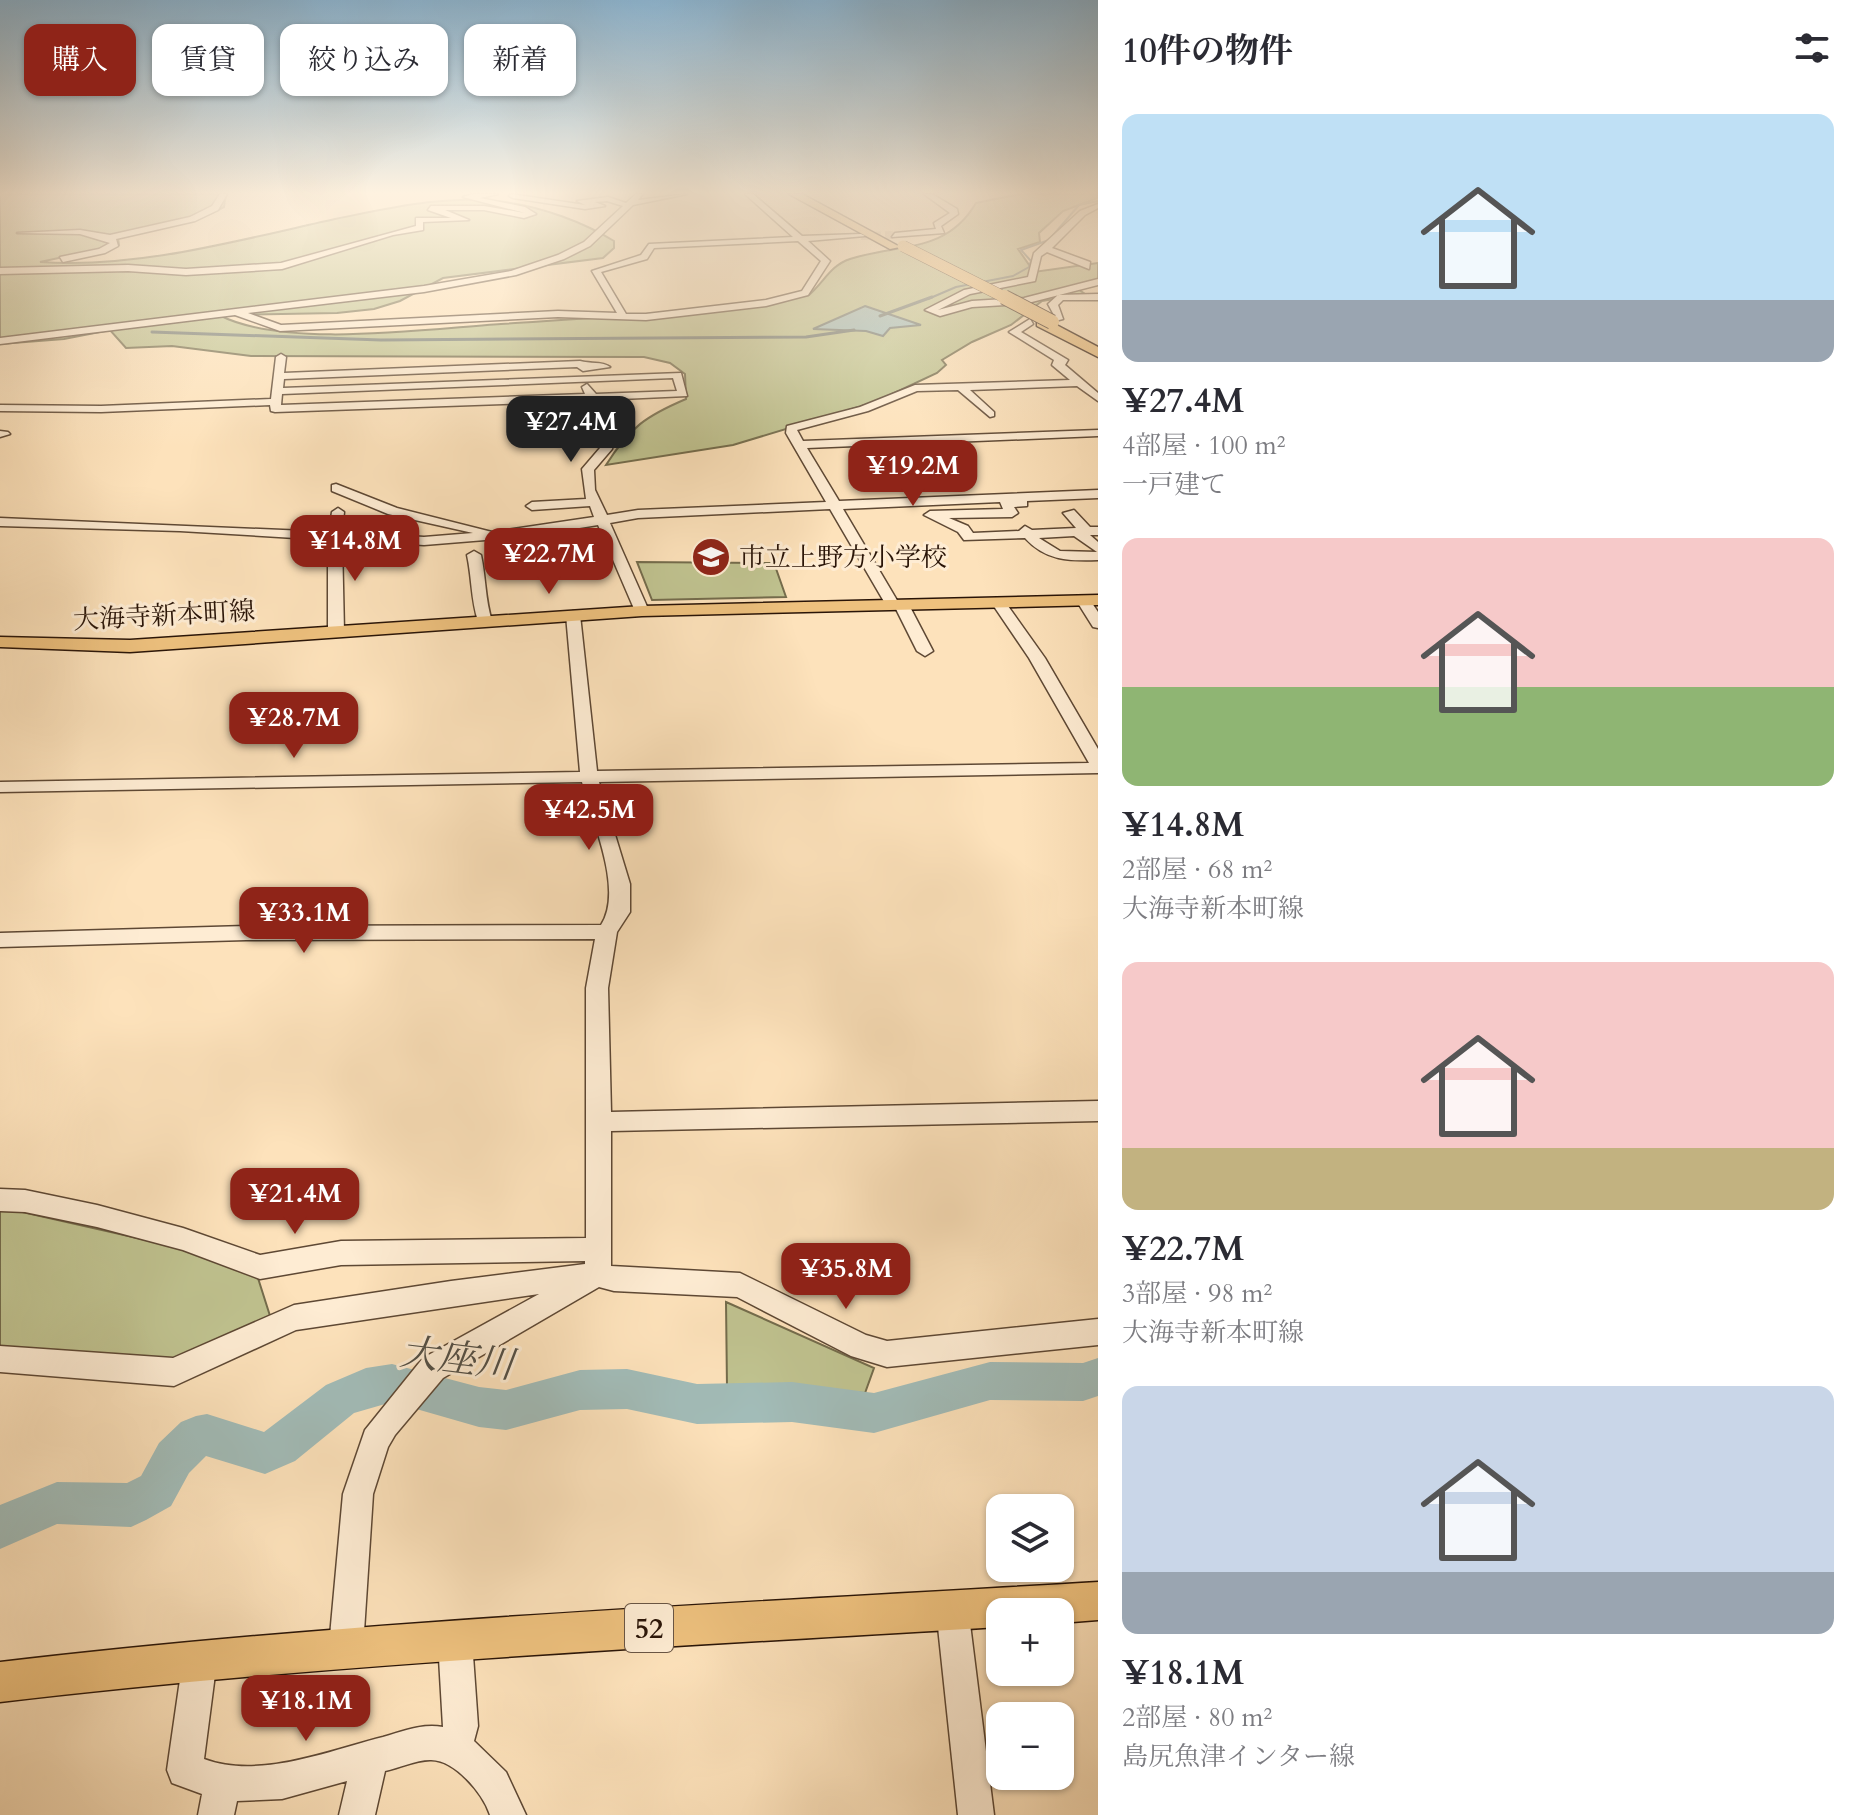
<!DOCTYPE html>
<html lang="ja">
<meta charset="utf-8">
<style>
body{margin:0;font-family:Cardo,"Noto Serif JP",serif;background:#f2f2f3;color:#2b2b33;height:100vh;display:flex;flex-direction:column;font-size:30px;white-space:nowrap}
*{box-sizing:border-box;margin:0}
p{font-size:26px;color:#7c7c81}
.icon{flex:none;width:44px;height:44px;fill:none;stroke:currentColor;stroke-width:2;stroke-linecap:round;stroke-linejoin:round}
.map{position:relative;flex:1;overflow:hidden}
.details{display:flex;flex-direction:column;background:#fff;width:760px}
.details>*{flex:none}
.guide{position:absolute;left:24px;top:24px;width:760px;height:72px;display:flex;gap:16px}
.fabs{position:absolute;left:986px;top:1494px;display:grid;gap:16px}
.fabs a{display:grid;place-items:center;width:88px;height:88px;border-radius:16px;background:#fff;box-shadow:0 2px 6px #0004;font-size:40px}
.price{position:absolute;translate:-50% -68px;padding:0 18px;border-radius:16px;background:#8f2418;color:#fff;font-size:26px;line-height:52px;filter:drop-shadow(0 2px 4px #0008)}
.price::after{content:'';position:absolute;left:50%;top:48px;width:24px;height:18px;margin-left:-12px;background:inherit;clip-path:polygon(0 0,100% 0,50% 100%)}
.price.selected{background:#222;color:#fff}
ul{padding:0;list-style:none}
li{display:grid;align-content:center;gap:16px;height:424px;padding:0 24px}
li span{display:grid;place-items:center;height:248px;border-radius:16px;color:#555}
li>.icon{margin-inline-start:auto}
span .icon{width:144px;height:144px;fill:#fffc;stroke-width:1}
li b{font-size:34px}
h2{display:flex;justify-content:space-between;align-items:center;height:96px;padding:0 24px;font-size:34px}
.chip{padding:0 28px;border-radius:16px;background:#fff;box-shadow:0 2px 6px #0004;font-size:28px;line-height:72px}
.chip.selected{background:#8f2418;color:#fff}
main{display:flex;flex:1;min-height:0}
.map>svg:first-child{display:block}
</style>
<main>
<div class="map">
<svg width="1098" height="1815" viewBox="0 0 1098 1815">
<rect width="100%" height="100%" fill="#fde2bb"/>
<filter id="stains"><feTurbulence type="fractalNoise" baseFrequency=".0025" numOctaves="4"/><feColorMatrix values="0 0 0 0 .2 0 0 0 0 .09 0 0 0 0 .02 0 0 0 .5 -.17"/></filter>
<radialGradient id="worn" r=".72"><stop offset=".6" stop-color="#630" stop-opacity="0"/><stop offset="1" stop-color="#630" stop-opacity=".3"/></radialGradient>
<path fill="#c0c390" stroke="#746c4c" stroke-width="2" d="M 0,194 L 226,194 L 224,207 L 210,214 L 118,238 L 119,245 L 40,262 C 138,269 239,240 335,219 C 390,208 449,194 505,202 C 542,207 583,222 614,241 L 614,248 L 603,258 L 443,278 L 400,301 L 374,309 L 337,313 L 219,315 C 285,349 426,329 501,324 C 605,317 707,312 809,295 C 824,282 831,265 850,259 C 899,243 946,254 976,203 L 1020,194 L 1098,194 L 1097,198 L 1063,211 L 1039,233 L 1040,242 L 1018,249 L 1034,272 L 1098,263 L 1098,281 L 1075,287 L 1085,294 L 1042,301 L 1011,325 L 972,342 L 942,360 L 946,365 L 937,373 L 875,402 L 733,445 L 606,465 C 630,427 646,416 686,399 L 685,374 L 670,363 L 644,357 L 251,356 L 172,346 L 126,348 L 110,330 L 64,339 L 0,344 Z
M 637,562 L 774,563 L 786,597 L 652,600 Z
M 0,1207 L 177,1247 L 257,1275 L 271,1319 L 170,1365 L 0,1351 Z
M 726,1302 L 874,1368 L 865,1393 L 727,1387 Z"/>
<path fill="#a2bcb8" stroke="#727971" stroke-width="2" d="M 865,306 L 921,325 L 890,328 L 883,336 L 866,331 L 813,329 Z"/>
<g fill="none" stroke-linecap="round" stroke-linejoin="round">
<path stroke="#727971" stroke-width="2" d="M 928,299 L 956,287 L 1013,276 L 1029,267 L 1031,261 L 1021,250 L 1049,240 L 1079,205 L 1098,201"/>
<path stroke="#727971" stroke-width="3" d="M 880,316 L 932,297
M 152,332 L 381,340 L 806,337 L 854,330"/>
<path fill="#a2bcb8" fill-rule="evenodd" d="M 1098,1358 L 1098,1396 L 1083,1401 L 990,1400 L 874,1433 L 792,1422 L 697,1424 L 627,1409 L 580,1410 L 506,1430 L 479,1427 L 392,1402 L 354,1413 L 295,1461 L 265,1474 L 206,1456 L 189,1473 L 171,1506 L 146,1520 L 131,1527 L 57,1524 L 0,1549 L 0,1505 L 57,1482 L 127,1483 L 141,1476 L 159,1443 L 181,1422 L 196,1416 L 207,1414 L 264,1432 L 326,1385 L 366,1368 L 392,1364 L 479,1387 L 506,1390 L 580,1370 L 627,1369 L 697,1384 L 792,1382 L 874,1393 L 990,1362 L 1083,1363 Z"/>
<path stroke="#ddc3a0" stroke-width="8" stroke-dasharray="8 4" stroke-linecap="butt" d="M 861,236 L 895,235"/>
<defs>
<path id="minor" d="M 220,194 L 227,194 L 218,210 L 195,221 L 116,239 L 118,246 L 105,253 L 63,262 L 60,257 L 99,249 L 110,243 L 80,234 L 17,233 L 80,230 L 110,235 L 190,217 L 212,206 Z
M 473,194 L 498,194 L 480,198 L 525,207 L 536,214 L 524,218 L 484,210 L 445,210 L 469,220 L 423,222 L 423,230 L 393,235 L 282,269 L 186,275 L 128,271 L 0,274 L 0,268 L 128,265 L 186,269 L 281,263 L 416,226 L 416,218 L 451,218 L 428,210 L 431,206 L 484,206 L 525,213 L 463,197 Z
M 511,194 L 585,205 L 577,201 L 608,197 L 626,203 L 636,194 L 643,194 L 638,200 L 687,194 L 633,205 L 590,246 L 564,259 L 516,275 L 424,292 L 248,313 L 281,325 L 558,311 L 617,313 L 592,271 L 641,255 L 649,244 L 793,237 L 745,194 L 753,194 L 802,236 L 861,234 L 865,236 L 808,241 L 830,261 L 808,295 L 766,306 L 646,320 L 558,317 L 280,331 L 235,315 L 0,344 L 0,338 L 424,286 L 511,271 L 558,255 L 584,242 L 623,206 L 607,201 L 595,202 L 605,206 L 585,209 L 513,198 L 509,196 ZM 798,241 L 821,261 L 802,291 L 766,300 L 646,314 L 626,314 L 601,272 L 647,259 L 654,248 Z
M 924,194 L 932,194 L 957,209 L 958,214 L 941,226 L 944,233 L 892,237 L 895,233 L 936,229 L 934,223 L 950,213 Z
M 1098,204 L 1098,208 L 1085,215 L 1052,248 L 1090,262 L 1089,269 L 1047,252 L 1041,256 L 1035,281 L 970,294 L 938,310 L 972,301 L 1024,298 L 1098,279 L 1098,285 L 1024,304 L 972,307 L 940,316 L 925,310 L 964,290 L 1028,277 L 1034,253 L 1080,211 Z
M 1098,294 L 1098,300 L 1063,300 L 1058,305 L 1063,319 L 1055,321 L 1050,318 L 1054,315 L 1048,304 L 1058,295 Z
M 1030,319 L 1033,324 L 1021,332 L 1068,360 L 1065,365 L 1098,393 L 1098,401 L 1077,386 L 970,390 L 994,412 L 994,416 L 990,417 L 958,390 L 917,391 L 868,411 L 797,430 L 803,441 L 1098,430 L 1098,436 L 807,448 L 839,501 L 1098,490 L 1098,498 L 1027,501 L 1027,506 L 1014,507 L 1018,513 L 1012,517 L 949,518 L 968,526 L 973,533 L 1019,531 L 1025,526 L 1032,530 L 1076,528 L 1063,513 L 1074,510 L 1090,527 L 1098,527 L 1098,535 L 1090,535 L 1098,542 L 1098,560 C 1069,561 1046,561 1025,538 L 964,540 L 958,532 L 924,515 L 930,511 L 1003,509 L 1000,502 L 843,509 L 898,602 L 909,605 L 933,651 L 925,656 L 917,651 L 896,609 L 886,605 L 830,509 L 638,518 L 610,523 L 649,611 L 642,615 L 635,611 L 598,525 L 524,537 L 424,545 L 342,540 L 344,632 L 336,637 L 328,632 L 328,540 L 180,531 L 0,526 L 0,518 L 329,532 L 332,512 L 338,508 L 344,512 L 342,532 L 424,537 L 473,533 L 388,514 L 332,491 L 332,485 L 336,484 L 397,508 L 492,532 L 594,517 L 590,506 L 532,510 L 526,506 L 532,502 L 586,499 L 582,469 L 600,448 L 604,433 L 588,401 L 275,412 L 271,411 L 270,405 L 101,412 L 0,411 L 0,405 L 101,406 L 271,399 L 276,357 L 281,354 L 286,357 L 284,373 L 580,361 C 589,364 603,361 610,367 L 583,371 L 577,367 L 284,379 L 283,388 L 681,373 L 687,396 L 599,400 L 616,433 L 612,449 L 594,470 L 595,490 L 607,515 L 638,510 L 826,502 L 786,433 L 787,426 L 860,407 L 915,385 L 1070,380 L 1052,365 L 1054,360 L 1009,332 ZM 673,378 L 677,391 L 596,394 L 587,384 L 582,387 L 585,394 L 281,405 L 282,394 ZM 1074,536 L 1097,552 L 1060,551 L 1039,538 Z
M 0,431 L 8,432 L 10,434 L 0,437 Z
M 474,551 L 481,555 C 486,578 485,600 492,621 L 485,625 L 478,621 C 471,600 472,578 467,555 Z
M 1083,596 L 1088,597 L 1098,612 L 1098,628 L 1093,627 L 1076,600 Z
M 998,598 L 1003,599 L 1045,658 L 1098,749 L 1098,773 L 599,782 L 630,884 L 630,912 L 617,932 L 608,988 L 611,1112 L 1098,1101 L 1098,1121 L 611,1131 L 611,1266 L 740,1273 L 866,1335 L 887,1341 L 1098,1319 L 1098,1345 L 887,1367 L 851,1356 L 737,1297 L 614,1291 L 599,1287 L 443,1378 L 395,1435 L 388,1447 L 373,1494 L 363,1647 L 358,1659 L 346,1664 L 334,1659 L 329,1647 L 343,1494 L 365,1430 L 423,1358 L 539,1294 L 296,1330 L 174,1386 L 0,1372 L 0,1346 L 173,1358 L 294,1305 L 451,1281 L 585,1264 L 585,1261 L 341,1265 L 260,1279 L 183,1250 L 97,1227 L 25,1212 L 0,1211 L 0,1189 L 25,1190 L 97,1205 L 183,1228 L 260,1255 L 341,1241 L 586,1238 L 586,988 L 595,939 L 246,940 L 0,947 L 0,933 L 246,926 L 601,925 C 624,890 592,821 582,782 L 0,792 L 0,782 L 580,772 L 566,615 L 573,611 L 580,615 L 597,771 L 1089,763 L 1029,658 L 991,602 Z
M 952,1592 L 964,1596 L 968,1608 L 994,1815 L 958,1815 L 936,1608 L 940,1596 Z
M 455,1624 L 467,1629 L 472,1641 L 478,1726 L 474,1741 L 506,1772 L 526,1815 L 490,1815 C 483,1793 454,1759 430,1760 C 416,1760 399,1768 385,1771 L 375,1815 L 339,1815 L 347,1781 L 282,1799 L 237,1801 L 234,1815 L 198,1815 L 202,1794 L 172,1783 L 167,1770 L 183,1659 L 188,1647 L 200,1642 L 212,1647 L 217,1659 L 204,1759 C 259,1780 331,1750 383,1737 C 403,1731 423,1723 443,1727 L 438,1641 L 443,1629 Z"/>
<path id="major" d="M 1098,595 L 1098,605 L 642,616 L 130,652 L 0,647 L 0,637 L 130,640 L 642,606 Z
M 1098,1582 L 1098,1620 L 1060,1623 L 1060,1612 L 1000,1612 L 1000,1627 C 666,1647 332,1663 0,1702 L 0,1662 C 365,1619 732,1604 1098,1582 Z"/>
<path id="highway" d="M 789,194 L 802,194 L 900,247 L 890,249 Z
M 1037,320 L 1047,320 L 1098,347 L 1098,357 L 1037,326 Z"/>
</defs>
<use href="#minor" stroke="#5e4834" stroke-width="3"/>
<use href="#major" stroke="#291407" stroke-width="3"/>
<use href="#highway" stroke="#291407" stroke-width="3"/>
<use href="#minor" fill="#feecd3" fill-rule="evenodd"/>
<use href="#major" fill="#eec17e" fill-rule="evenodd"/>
<use href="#highway" fill="#eec17e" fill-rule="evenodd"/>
<defs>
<path id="highway-bridge-far1" d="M 903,246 L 1008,299"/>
<path id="highway-bridge" d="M 1004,297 L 1052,322"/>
</defs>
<use href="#highway-bridge-far1" stroke="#291407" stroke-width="12" stroke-linecap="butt"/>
<use href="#highway-bridge" stroke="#291407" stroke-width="16" stroke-linecap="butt"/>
<use href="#highway-bridge-far1" stroke="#eec17e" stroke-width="11"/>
<use href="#highway-bridge" stroke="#eec17e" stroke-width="14"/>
</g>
<linearGradient id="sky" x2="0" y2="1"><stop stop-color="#8cb7d5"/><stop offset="0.43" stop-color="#fef2e0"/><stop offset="1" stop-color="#fef2e0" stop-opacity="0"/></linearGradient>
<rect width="1098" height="448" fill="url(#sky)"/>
<defs>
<symbol id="school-disc" viewBox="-11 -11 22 22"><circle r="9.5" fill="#8f2418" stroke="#feecd3"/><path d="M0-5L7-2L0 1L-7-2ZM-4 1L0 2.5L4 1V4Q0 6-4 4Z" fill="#fff"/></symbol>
</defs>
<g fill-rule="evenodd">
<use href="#school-disc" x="689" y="535" width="44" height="44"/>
</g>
<g text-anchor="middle" stroke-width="6" stroke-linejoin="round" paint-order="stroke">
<g font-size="26" fill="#291407" stroke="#feecd3" text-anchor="start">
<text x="739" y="566">市立上野方小学校</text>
</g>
<g font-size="26" fill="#291407" stroke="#feecd3">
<text transform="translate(164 615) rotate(-3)" y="9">大海寺新本町線</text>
</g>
<rect fill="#feecd3" stroke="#695544" stroke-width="2" x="625" y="1604" width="48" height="48" rx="6"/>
<g font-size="28" font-weight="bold" fill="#291407">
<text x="649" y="1638">52</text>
</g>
<g font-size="38" font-style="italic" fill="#534f45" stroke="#feecd3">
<text transform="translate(457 1358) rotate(7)" y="13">大座川</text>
</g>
</g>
<rect width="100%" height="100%" filter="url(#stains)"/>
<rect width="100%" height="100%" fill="url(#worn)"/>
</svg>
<div class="fabs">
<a><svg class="icon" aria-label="layers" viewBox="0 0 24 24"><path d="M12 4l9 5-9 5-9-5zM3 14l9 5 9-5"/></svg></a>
<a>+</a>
<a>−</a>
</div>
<b class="price selected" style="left:571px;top:464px">¥27.4M</b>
<b class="price" style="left:913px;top:508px">¥19.2M</b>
<b class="price" style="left:355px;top:583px">¥14.8M</b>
<b class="price" style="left:549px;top:596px">¥22.7M</b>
<b class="price" style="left:294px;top:760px">¥28.7M</b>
<b class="price" style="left:589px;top:852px">¥42.5M</b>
<b class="price" style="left:304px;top:955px">¥33.1M</b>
<b class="price" style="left:295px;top:1236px">¥21.4M</b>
<b class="price" style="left:846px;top:1311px">¥35.8M</b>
<b class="price" style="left:306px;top:1743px">¥18.1M</b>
<div class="guide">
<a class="chip selected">購入</a>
<a class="chip">賃貸</a>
<a class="chip">絞り込み</a>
<a class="chip">新着</a>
</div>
</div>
<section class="details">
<h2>10件の物件<svg class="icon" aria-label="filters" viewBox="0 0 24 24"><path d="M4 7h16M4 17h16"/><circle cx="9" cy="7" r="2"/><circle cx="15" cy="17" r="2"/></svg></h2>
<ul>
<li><span style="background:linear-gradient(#bfe0f5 75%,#9aa5b1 0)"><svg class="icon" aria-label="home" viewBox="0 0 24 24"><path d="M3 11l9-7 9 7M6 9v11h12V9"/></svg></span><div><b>¥27.4M</b><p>4部屋 · 100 m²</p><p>一戸建て</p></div></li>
<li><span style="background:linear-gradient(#f6c9c9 60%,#8fb573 0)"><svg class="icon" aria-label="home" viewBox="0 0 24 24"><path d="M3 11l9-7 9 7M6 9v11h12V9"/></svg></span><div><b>¥14.8M</b><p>2部屋 · 68 m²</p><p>大海寺新本町線</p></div></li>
<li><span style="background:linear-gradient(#f6c9c9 75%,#c2b280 0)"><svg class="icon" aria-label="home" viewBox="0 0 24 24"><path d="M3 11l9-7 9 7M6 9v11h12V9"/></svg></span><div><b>¥22.7M</b><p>3部屋 · 98 m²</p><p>大海寺新本町線</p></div></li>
<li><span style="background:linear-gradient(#c9d6e8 75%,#9aa5b1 0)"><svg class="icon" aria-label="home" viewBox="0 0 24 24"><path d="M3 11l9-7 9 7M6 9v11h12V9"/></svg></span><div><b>¥18.1M</b><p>2部屋 · 80 m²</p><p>島尻魚津インター線</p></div></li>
</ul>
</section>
</main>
